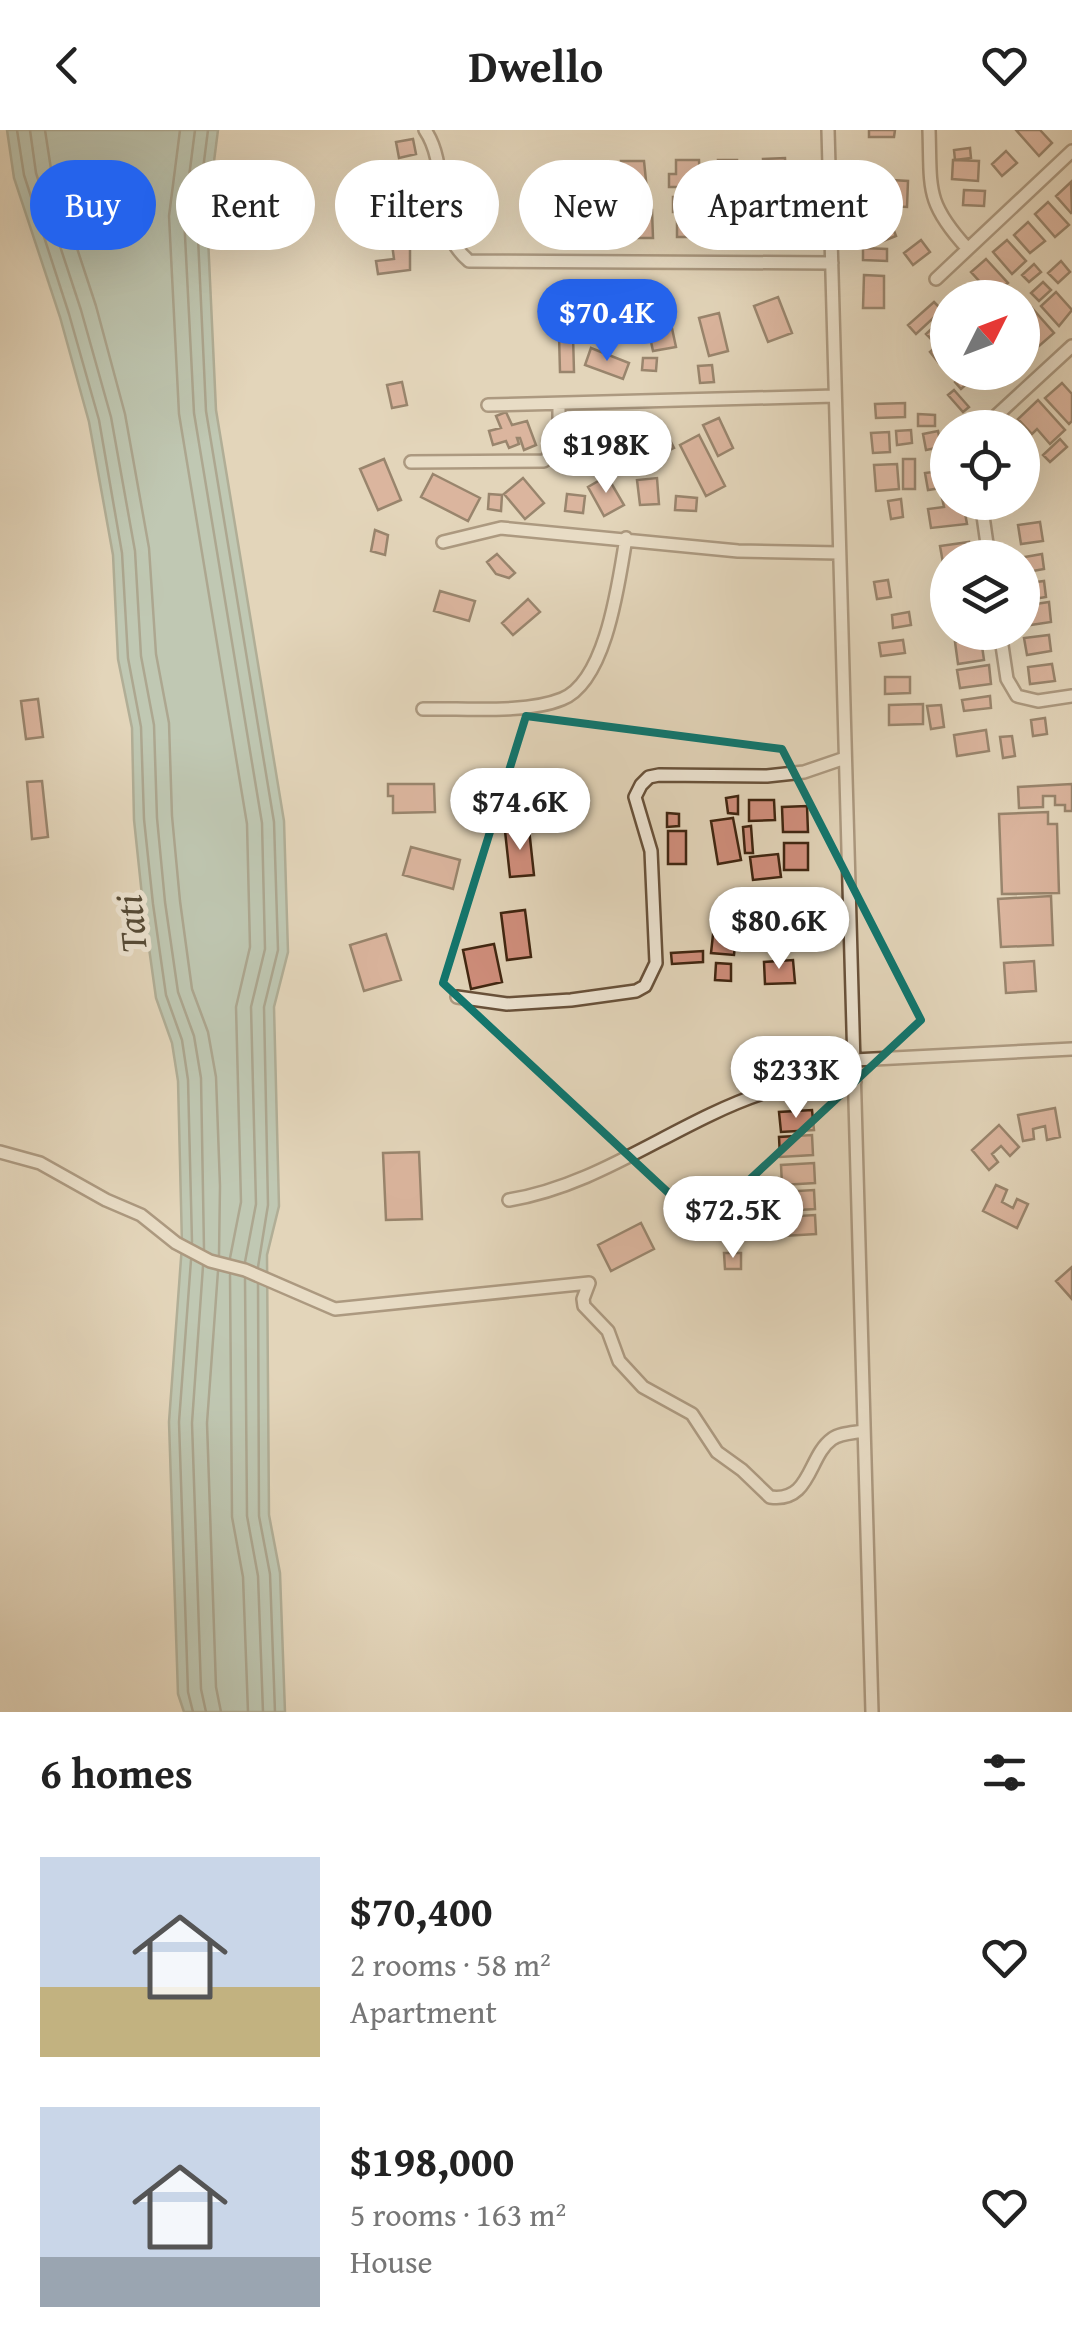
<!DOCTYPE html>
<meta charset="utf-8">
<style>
body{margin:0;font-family:"Gentium Book Plus",serif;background:#f6f6f6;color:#222;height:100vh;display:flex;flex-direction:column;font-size:38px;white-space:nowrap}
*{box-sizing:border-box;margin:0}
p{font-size:32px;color:#767676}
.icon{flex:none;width:55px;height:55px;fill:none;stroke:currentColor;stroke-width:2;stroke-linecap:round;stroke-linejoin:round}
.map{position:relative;height:1582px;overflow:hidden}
.panel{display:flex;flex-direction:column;background:#fff;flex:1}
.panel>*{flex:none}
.guide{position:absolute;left:30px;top:30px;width:1012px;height:90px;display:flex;gap:20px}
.needle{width:65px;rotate:48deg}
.controls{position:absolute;left:930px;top:150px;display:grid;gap:20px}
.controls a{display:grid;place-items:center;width:110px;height:110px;border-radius:50%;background:#fff;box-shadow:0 10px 40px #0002;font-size:50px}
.price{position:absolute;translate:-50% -85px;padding:0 22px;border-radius:35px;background:#fff;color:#222;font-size:32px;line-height:65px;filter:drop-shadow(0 2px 5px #0008)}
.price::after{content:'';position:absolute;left:50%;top:60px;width:30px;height:22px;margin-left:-15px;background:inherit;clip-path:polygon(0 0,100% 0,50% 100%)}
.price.on{background:#2563eb;color:#fff}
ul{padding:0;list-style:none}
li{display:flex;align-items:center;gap:30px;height:250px;padding:0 40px}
li span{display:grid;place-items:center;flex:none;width:280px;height:200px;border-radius:0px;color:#555}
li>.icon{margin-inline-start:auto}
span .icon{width:120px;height:120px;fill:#fffc;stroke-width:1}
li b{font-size:42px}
h2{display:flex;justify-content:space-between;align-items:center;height:120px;padding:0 40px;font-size:42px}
.tag{padding:0 35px;border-radius:45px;background:#fff;box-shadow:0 10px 40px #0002;font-size:35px;line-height:90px}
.tag.on{background:#2563eb;color:#fff}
header{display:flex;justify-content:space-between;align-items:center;height:130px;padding:0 40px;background:#fff;font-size:45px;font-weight:700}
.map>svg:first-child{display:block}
</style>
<header><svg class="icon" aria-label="back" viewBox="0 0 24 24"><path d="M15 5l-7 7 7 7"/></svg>Dwello<svg class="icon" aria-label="heart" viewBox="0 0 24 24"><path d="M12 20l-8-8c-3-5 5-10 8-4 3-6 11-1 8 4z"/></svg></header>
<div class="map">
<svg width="1072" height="1582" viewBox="0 0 1072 1582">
<rect width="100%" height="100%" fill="#e3d5ba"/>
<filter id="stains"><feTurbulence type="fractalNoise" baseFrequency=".002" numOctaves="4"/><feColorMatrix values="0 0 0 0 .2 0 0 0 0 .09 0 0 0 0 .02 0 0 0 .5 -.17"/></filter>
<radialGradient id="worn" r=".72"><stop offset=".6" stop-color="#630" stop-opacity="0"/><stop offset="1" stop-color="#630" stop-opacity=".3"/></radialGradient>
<path fill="#96b9aa" stroke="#737e6c" stroke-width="2.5" d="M 7,0 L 218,0 L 207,86 L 216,280 L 284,691 L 288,822 L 274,877 L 279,1076 L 267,1125 L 269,1385 L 280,1443 L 285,1582 L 184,1582 L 178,1564 L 169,1292 L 182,1115 L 178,951 L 172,913 L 156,868 L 143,775 L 134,690 L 132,598 L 118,529 L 113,425 L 89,292 L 60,187 L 14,48 Z"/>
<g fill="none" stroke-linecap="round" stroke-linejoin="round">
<path stroke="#6a6f5d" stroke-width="2.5" d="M 17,0 L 24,45 L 69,184 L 99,290 L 122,423 L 128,528 L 141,597 L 144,689 L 153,774 L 166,865 L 182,910 L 188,950 L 192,1112
M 30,0 L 36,43 L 81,180 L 111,287 L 135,421 L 141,526 L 154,595 L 157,688 L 165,772 L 178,862 L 194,906 L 201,948 L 204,1119
M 45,0 L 51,39 L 96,176 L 125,284 L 149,418 L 156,524 L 169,593 L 172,686 L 180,771 L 192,859 L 208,902 L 216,947 L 220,1056 L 219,1125
M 180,0 L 169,86 L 179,284 L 247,694 L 250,817 L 236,877 L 241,1072 L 230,1128
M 195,0 L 184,86 L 194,283 L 262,693 L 265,819 L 251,877 L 256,1074 L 245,1132
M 208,0 L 197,86 L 206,281 L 274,692 L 278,820 L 264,877 L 268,1075 L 258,1137
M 191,1130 L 179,1292 L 188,1562 L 193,1582
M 203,1136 L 192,1293 L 201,1559 L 206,1582
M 218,1141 L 207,1293 L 216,1557 L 221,1582
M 230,1145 L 232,1387 L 243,1447 L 248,1582
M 245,1149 L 247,1386 L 258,1446 L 263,1582
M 258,1154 L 259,1386 L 270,1444 L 275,1582"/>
</g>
<path fill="#d08e7c" stroke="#3f2510" stroke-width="2.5" d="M 869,0 L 895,0 L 894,7 L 869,7 Z
M 1016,0 L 1040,0 L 1052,13 L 1039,26 Z
M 413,9 L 416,24 L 399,28 L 396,12 Z
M 970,18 L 971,28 L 955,30 L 954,20 Z
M 1006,21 L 1017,33 L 1002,46 L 992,34 Z
M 785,28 L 787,63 L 765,64 L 763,29 Z
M 676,30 L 699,30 L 700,55 L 703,55 L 704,79 L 707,79 L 707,107 L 677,107 L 677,92 L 686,91 L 685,82 L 673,82 L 673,67 L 682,67 L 681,57 L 669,57 L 669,44 L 676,44 Z
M 718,30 L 737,30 L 737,36 L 745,35 L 747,62 L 738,63 L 738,72 L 749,73 L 748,99 L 738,98 L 738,108 L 719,108 Z
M 953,30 L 979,31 L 978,51 L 952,49 Z
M 621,31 L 644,31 L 649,80 L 652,80 L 653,108 L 623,108 L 622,93 L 631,93 L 631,83 L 619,83 L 618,69 L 627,68 L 627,58 L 615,58 L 615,45 L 622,45 Z
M 892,50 L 908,51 L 907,77 L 890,76 Z
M 1071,52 L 1072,82 L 1071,83 L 1056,66 Z
M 964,60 L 985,61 L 984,76 L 963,75 Z
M 869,63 L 886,63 L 885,81 L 868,80 Z
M 368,66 L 371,81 L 345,86 L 342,72 Z
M 768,71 L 791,72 L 790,108 L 767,107 Z
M 1048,72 L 1069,95 L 1055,107 L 1035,84 Z
M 400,74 L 404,94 L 414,93 L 418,103 L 414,105 L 417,116 L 410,119 L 410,140 L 378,144 L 376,131 L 394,129 L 387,76 Z
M 890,90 L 896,106 L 876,114 L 870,99 Z
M 1028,92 L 1045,111 L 1030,123 L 1014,105 Z
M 921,110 L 930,122 L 913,135 L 904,123 Z
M 1007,110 L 1026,131 L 1012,144 L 993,122 Z
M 863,118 L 887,119 L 887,131 L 863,130 Z
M 986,129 L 1008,153 L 993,166 L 971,142 Z
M 1061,131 L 1070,142 L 1058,153 L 1048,143 Z
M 1034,134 L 1041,142 L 1029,152 L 1022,145 Z
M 864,145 L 884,146 L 884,178 L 863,178 Z
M 1043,152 L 1051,160 L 1039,171 L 1031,163 Z
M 591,154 L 612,156 L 611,180 L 590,179 Z
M 1056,162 L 1072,180 L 1059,196 L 1041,176 Z
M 778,167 L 792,203 L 768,212 L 754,176 Z
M 934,172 L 942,180 L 916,204 L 908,195 Z
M 667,175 L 676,217 L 653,221 L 644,179 Z
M 1032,178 L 1054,203 L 1039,216 L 1022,197 L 1022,186 Z
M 719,183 L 728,221 L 709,226 L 699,188 Z
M 945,186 L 948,198 L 933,211 L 926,204 Z
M 559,205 L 573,205 L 574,242 L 560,242 Z
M 945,209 L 948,223 L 938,232 L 930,222 Z
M 591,218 L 629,233 L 623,249 L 585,235 Z
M 643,228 L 657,228 L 656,241 L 642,240 Z
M 712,235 L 714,252 L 700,253 L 698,236 Z
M 966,242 L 979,243 L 961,259 L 955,252 Z
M 402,252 L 407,275 L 392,278 L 387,255 Z
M 1062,253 L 1072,264 L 1072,291 L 1069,294 L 1045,268 Z
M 954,260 L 969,277 L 963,282 L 948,265 Z
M 1038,270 L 1065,300 L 1050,314 L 1037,299 L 1032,304 L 1018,289 Z
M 905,273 L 905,287 L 876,288 L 875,274 Z
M 506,282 L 512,295 L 527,291 L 536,315 L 524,320 L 520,308 L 517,308 L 519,314 L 509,318 L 506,311 L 493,315 L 489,301 L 501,298 L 496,286 Z
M 918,284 L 935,285 L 935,296 L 918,296 Z
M 719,288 L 733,318 L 718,326 L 703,295 Z
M 605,291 L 623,316 L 607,328 L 589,302 Z
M 911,300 L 912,313 L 897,315 L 896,301 Z
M 938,301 L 941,317 L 926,320 L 923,304 Z
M 666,302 L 674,318 L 659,325 L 651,309 Z
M 889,302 L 890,322 L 873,323 L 871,303 Z
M 699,305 L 725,356 L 706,366 L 680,315 Z
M 582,308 L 584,330 L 567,332 L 565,310 Z
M 1060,309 L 1067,317 L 1050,332 L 1043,325 Z
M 384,329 L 401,370 L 378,380 L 360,339 Z
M 903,329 L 915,329 L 915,359 L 903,359 Z
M 897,334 L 899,359 L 876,361 L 874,335 Z
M 948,340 L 948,357 L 928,360 L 925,343 Z
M 433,344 L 480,368 L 468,391 L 421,367 Z
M 607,346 L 624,375 L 604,386 L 588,357 Z
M 523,348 L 544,373 L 525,389 L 504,364 Z
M 657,348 L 659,374 L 640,375 L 637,350 Z
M 489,364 L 502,365 L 501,381 L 488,379 Z
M 567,364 L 585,366 L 583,383 L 565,381 Z
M 676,366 L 697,368 L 696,381 L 675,380 Z
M 948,367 L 948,372 L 963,372 L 967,394 L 931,398 L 928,379 L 944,377 L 942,368 Z
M 901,369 L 903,387 L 891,389 L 888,371 Z
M 1040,392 L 1043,411 L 1021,414 L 1018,395 Z
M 375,400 L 388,405 L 385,425 L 371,421 Z
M 969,412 L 971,428 L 948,428 L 948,432 L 943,433 L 940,416 Z
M 497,424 L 515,443 L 509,448 L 496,444 L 487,432 Z
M 1042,424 L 1044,439 L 1022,443 L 1022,428 L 1019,428 Z
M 888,450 L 891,467 L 877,469 L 874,452 Z
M 1044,451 L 1046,467 L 1022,471 L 1022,454 Z
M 440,461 L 475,471 L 469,491 L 434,481 Z
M 528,469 L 540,482 L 513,505 L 502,493 Z
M 1049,472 L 1051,492 L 1024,496 L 1022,476 Z
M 909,482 L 911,495 L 893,498 L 892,485 Z
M 1049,505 L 1051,521 L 1027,525 L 1024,508 Z
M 981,509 L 984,530 L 958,534 L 955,512 Z
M 903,510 L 905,523 L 881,526 L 879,513 Z
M 1052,534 L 1055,551 L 1030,554 L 1028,537 Z
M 989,535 L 991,554 L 960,558 L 957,540 Z
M 885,547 L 910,547 L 910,563 L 885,564 Z
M 990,566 L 991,578 L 964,581 L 962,570 Z
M 38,569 L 43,607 L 26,609 L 21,571 Z
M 923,574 L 923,594 L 889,595 L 889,575 Z
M 941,575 L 944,597 L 931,599 L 927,576 Z
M 1045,588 L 1047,604 L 1033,606 L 1031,590 Z
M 986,600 L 989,621 L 957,626 L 954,605 Z
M 1012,606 L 1015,626 L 1003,628 L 1000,607 Z
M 541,648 L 555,649 L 554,668 L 540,667 Z
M 42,651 L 48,707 L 32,709 L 27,652 Z
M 388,654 L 434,654 L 435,682 L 393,683 L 393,666 L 388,666 Z
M 1072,654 L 1072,681 L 1065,681 L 1065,675 L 1055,675 L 1055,666 L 1043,666 L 1043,677 L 1019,678 L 1018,657 Z
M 738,666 L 738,684 L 728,683 L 726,668 Z
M 749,670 L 774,670 L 775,690 L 749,691 Z
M 807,676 L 808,702 L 783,702 L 782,677 Z
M 1048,682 L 1048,694 L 1057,694 L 1059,763 L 1002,764 L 999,684 Z
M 667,683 L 679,684 L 679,696 L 667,697 Z
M 733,688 L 741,730 L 718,734 L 711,691 Z
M 751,696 L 753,723 L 745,723 L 743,697 Z
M 529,699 L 534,745 L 510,747 L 505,701 Z
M 668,701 L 686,701 L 686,734 L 668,734 Z
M 784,713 L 808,713 L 808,740 L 784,740 Z
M 411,717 L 460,730 L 453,759 L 403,745 Z
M 778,724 L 781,747 L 753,750 L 750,727 Z
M 1051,766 L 1053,815 L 1001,817 L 998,769 Z
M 716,777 L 739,779 L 734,825 L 711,823 Z
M 525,780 L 531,827 L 507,830 L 501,783 Z
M 386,804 L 401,850 L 364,861 L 350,815 Z
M 494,814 L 502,852 L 471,859 L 463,820 Z
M 703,821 L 703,832 L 672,834 L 671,823 Z
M 793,830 L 795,853 L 765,854 L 764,832 Z
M 1034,831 L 1036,861 L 1006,863 L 1004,833 Z
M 716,833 L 731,834 L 731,851 L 715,850 Z
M 1055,978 L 1060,1007 L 1047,1010 L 1045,996 L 1033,999 L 1034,1009 L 1023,1011 L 1018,985 Z
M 812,980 L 814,1000 L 781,1002 L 779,982 Z
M 999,995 L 1019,1017 L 1010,1026 L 1001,1016 L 992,1024 L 998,1032 L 989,1040 L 972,1020 Z
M 812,1005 L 813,1025 L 780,1027 L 779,1007 Z
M 419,1022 L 422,1089 L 386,1090 L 383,1023 Z
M 814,1033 L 815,1053 L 782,1055 L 781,1035 Z
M 996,1055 L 1007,1060 L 1002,1072 L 1013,1078 L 1017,1069 L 1028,1074 L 1017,1098 L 983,1081 Z
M 814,1060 L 815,1079 L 782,1081 L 781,1062 Z
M 815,1085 L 816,1104 L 783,1106 L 782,1087 Z
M 641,1093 L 654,1119 L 611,1141 L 598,1115 Z
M 724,1123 L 741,1123 L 741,1139 L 725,1139 Z
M 1072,1137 L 1072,1169 L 1056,1151 Z"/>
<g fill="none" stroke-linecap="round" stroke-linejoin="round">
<defs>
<path id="minor" d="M 425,0 C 452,40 428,97 469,131 L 832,133
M 828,0 L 872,1582
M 929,0 C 931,59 925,72 967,118
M 936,149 L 1072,21
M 488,275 L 835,266
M 983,298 L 1072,216
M 411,332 L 544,331 L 559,317 L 559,274
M 981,372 L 989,428
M 443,412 L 501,398 L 738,421 L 839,423
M 1000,502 L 1007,549 L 1017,566 L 1038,571 L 1072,566
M 423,579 C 464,578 525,584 562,569 C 607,551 619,449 626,408
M 457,867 L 507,874 L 571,870 L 636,861 L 645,856 L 656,833 L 651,721 L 635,667 L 641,655 L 649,647 L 659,645 L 767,646 L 804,642 L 845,628
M 854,930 L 1072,919
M 0,1022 L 40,1033 L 106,1070 L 141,1085 L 176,1113 L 210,1131 L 245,1140 L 335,1179 L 589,1153 L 583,1169 L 584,1176 L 608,1201 L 619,1231 L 643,1257 L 692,1284 L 717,1322 L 742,1340 L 770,1367 C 811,1373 808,1326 832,1309 C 840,1303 853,1303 864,1301
M 509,1070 C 601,1055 676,992 763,963 C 792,953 825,954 855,952"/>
</defs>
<use href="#minor" stroke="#68513a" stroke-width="16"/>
<use href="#minor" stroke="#ede4d2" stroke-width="11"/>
</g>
<path d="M0 0H1072V1582H0ZM 526,586 L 782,619 L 921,890 L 702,1094 L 443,853 Z" fill="#e3d5ba" fill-opacity=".55" fill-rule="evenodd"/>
<path fill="none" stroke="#0f766e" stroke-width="8" stroke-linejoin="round" d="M 526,586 L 782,619 L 921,890 L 702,1094 L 443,853 Z"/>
<g text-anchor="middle" stroke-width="10" stroke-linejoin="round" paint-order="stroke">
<g font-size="38" font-style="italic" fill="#554a36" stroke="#ede4d2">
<text transform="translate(131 794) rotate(-96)" y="13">Tati</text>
</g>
</g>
<rect width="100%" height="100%" filter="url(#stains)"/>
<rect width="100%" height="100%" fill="url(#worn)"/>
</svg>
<div class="controls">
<a><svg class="needle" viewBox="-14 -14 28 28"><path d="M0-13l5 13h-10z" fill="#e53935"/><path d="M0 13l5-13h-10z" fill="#767676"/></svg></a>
<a><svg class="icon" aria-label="locate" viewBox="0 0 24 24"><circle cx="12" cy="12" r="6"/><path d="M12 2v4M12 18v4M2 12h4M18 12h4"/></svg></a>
<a><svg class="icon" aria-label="layers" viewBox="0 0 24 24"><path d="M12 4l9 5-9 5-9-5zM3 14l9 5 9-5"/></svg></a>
</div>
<b class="price on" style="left:607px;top:234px">$70.4K</b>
<b class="price" style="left:606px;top:366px">$198K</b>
<b class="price" style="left:520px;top:723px">$74.6K</b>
<b class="price" style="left:779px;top:842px">$80.6K</b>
<b class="price" style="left:796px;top:991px">$233K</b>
<b class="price" style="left:733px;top:1131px">$72.5K</b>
<div class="guide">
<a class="tag on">Buy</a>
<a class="tag">Rent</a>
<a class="tag">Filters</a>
<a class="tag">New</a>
<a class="tag">Apartment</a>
</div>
</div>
<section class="panel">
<h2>6 homes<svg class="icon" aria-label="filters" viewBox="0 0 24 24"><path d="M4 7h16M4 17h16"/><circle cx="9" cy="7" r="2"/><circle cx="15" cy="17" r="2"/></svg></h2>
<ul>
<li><span style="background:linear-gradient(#c9d6e8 65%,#c2b280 0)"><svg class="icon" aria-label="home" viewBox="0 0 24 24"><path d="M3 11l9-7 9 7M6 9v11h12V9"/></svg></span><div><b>$70,400</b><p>2 rooms · 58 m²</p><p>Apartment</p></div><svg class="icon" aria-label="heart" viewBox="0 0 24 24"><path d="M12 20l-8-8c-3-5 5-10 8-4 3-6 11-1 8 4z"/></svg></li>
<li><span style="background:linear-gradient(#c9d6e8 75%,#9aa5b1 0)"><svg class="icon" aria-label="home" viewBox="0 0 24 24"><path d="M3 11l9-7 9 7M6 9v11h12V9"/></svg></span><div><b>$198,000</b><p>5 rooms · 163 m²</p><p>House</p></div><svg class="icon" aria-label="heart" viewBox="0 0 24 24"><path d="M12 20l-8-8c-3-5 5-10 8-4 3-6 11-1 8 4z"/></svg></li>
</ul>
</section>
